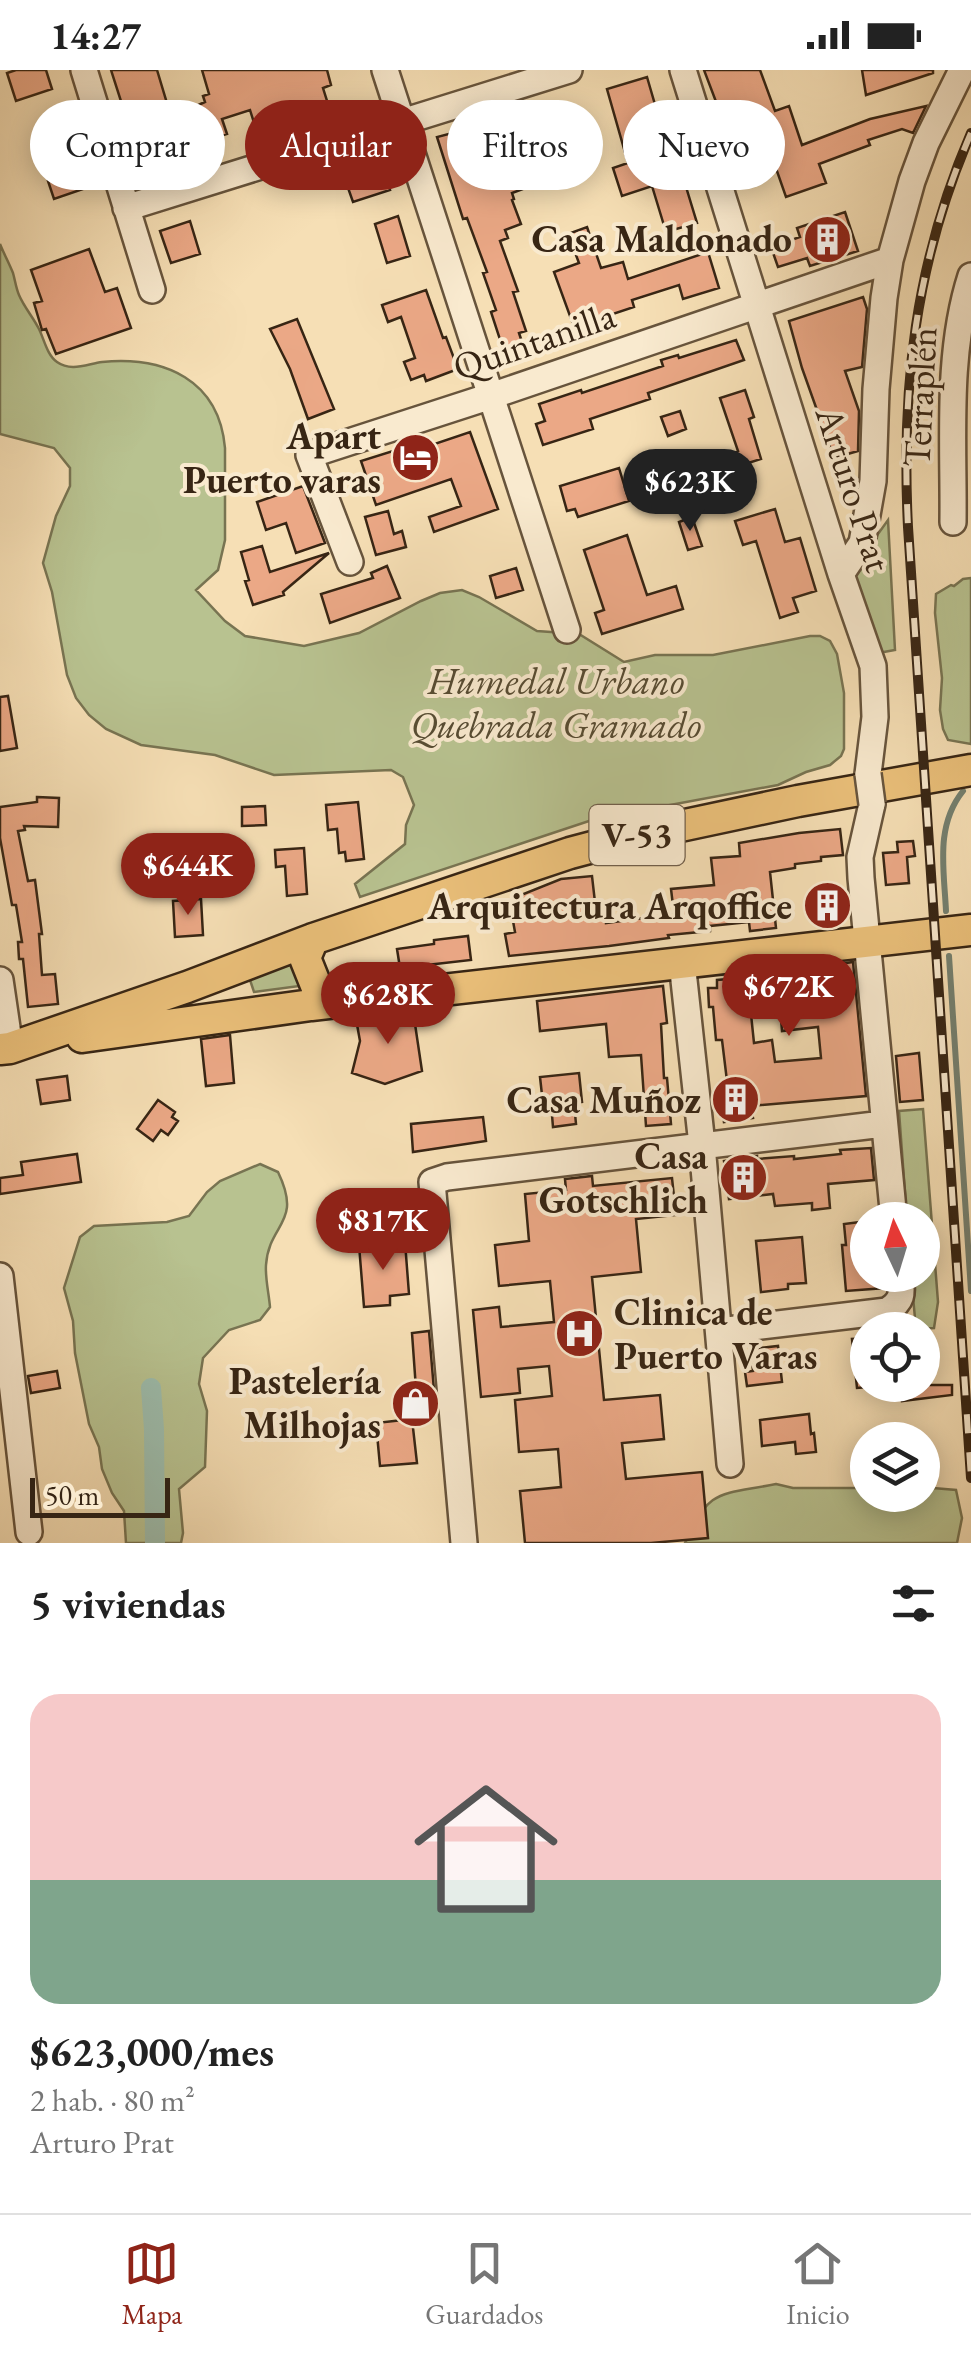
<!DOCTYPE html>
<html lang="es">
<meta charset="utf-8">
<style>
body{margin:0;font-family:"EB Garamond",serif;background:#f2f2f2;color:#222;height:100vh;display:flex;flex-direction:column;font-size:38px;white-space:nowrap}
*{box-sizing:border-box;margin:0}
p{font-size:32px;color:#767676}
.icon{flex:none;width:55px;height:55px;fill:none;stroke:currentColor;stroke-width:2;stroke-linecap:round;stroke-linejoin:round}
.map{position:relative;height:1473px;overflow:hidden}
.details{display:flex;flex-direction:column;background:#fff;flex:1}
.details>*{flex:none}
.top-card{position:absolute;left:30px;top:30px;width:912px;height:90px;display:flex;gap:20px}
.needle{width:65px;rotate:356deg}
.buttons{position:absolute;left:850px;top:1132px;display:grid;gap:20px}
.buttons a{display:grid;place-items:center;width:90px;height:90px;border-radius:50%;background:#fff;box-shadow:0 5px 25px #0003;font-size:50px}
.scale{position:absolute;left:30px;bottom:25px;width:140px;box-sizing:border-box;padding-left:10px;border:5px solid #372514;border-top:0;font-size:28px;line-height:35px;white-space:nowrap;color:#372514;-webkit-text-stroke:8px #f9eacf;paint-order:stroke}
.price{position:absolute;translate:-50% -85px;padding:0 22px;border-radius:35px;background:#8f2418;color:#fff;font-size:32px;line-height:65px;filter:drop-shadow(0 2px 5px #0008)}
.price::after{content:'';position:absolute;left:50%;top:60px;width:30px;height:22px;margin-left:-15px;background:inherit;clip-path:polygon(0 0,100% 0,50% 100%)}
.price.on{background:#222;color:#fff}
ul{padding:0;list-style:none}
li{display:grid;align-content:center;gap:20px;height:530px;padding:0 30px}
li+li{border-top:2px solid #e0e0e0}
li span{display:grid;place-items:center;height:310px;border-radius:30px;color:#555}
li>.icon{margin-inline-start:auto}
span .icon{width:180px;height:180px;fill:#fffc;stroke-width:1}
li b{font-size:42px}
h2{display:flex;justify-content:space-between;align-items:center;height:120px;padding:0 30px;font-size:42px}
.tag{padding:0 35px;border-radius:45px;background:#fff;box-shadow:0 5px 25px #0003;font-size:35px;line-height:90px}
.tag.on{background:#8f2418;color:#fff}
.status{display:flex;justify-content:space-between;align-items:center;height:70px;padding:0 50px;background:#fff;direction:ltr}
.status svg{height:28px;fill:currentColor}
.tabs{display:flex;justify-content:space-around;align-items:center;height:140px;border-top:2px solid #e0e0e0;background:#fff;font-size:28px;color:#767676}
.tabs a{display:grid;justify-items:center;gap:5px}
.tabs .on{color:#8f2418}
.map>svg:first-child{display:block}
</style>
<div class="status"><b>14:27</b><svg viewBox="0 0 49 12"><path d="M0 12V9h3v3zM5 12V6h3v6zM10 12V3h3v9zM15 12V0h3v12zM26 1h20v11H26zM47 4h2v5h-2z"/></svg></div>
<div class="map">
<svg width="971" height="1473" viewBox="0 0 971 1473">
<rect width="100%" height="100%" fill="#f6dfb5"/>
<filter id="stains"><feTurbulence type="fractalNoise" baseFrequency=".002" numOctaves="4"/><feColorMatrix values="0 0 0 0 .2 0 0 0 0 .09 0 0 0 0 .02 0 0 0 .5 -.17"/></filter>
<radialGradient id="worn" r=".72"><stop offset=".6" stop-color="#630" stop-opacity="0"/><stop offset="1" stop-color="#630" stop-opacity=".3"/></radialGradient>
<path fill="#b8c290" stroke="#787452" stroke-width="2.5" d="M 0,174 C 4,184 9,193 13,203 C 15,210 16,218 19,225 C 24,237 33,247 39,259 C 44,269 47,285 57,292 C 71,302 87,294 102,292 C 165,286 219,310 225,378 L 225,470 L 218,500 L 196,520 L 225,551 L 245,566 L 304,576 L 359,563 L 421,531 L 440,523 L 462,520 L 479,527 L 537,561 L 579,564 L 624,592 L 655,585 L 713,585 L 810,566 L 820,566 L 830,571 L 837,584 L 844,623 L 844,679 L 841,686 L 830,695 L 806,702 L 778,715 L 595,749 L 360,827 L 355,814 L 405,774 L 406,755 L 414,735 L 403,707 L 391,700 L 274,705 L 215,685 L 141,675 L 106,659 L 89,645 L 76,628 L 67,605 L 52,522 L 43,493 L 56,446 L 70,416 L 70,398 L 54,378 L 0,364 Z
M 888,450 L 895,580 L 878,583 L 850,503 Z
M 971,508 L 971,674 L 948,670 L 943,659 L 940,640 L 942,608 L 935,543 L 936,524 L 951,515 L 954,516 L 963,509 Z
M 297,890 L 307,915 L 254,922 L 249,907 Z
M 923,1039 L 938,1232 L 934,1258 L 916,1259 L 911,1205 L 922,1205 L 922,1150 L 907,1150 L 899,1041 Z
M 260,1094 L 278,1102 C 303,1154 269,1152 266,1195 C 265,1208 269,1224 270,1237 L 260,1250 L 229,1260 L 203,1288 L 199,1314 L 207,1341 L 205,1397 L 179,1419 L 183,1463 L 181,1473 L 126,1473 L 124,1441 L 112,1423 L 102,1399 L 99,1377 L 89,1354 L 75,1283 L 73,1251 L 64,1218 L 80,1167 L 94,1156 L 167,1152 L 189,1146 L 207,1122 L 220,1111 Z
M 776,1414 L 793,1418 L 867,1418 L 868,1425 L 922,1425 L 923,1420 L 933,1418 L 956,1420 L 962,1448 L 957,1473 L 685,1473 C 708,1417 722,1425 776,1414 Z"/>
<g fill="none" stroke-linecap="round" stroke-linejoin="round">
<path stroke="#748070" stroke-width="6" d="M 946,841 C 944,799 935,756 963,721
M 949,886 L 971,1221"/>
<path stroke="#9dbdad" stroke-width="20" d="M 151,1318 L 154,1359 L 155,1473"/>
</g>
<path fill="#eba886" stroke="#372514" stroke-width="2.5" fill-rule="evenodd" d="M 16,0 L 46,0 L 52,19 L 16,31 L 7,3 Z
M 111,0 L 157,0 L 184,90 L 151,99 L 136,48 L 127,50 Z
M 202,0 L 327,0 L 331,15 L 323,18 L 333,50 L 292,63 L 286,45 L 255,56 L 250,40 L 222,49 L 227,64 L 207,70 L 196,36 L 205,32 L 203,26 L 209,24 Z
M 704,0 L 760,0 L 775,41 L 789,36 L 802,75 L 870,49 L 926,36 L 913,63 L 902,59 L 868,70 L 870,75 L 819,94 L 826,113 L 786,127 L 770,81 L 746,90 L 727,34 L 718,37 Z
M 862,0 L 933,0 L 933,3 L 866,25 Z
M 647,7 L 663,62 L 677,58 L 691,105 L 683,107 L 697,153 L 666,162 L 652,116 L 622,126 L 613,98 L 628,93 L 607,19 Z
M 569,41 L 579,77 L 552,84 L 543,48 Z
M 475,57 L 482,83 L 502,76 L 510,98 L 544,87 L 549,103 L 529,109 L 531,116 L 512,123 L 514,129 L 512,130 L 521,154 L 505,160 L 508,168 L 500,171 L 518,221 L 513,222 L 526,261 L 519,263 L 525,281 L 506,288 L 491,242 L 496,240 L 483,203 L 487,202 L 467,148 L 463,149 L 437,67 Z
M 377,85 L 390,120 L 353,132 L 341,98 Z
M 80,100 L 86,118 L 54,129 L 48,111 Z
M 845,142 L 858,181 L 810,196 L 807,188 L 778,197 L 771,177 L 800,167 L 797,158 Z
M 398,146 L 410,186 L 387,193 L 375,154 Z
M 190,151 L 200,184 L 171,193 L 160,161 Z
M 587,157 L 601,198 L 623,192 L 628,209 L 708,182 L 719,218 L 683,229 L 679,215 L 632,230 L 634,237 L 574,257 L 554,202 L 579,193 L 568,164 Z
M 89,179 L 105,222 L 117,218 L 131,258 L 56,284 L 46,259 L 42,260 L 34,233 L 42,231 L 31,200 Z
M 426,220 L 443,268 L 446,267 L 458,299 L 426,311 L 424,305 L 411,310 L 404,292 L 415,288 L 401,247 L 388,252 L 382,235 Z
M 863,227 L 867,239 L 862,297 L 845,301 L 859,341 L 858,381 L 834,388 L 802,298 L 789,251 Z
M 297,249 L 334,339 L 308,349 L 290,299 L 270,259 Z
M 736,270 L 744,290 L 648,323 L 650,329 L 590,349 L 593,359 L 543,375 L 536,354 L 545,351 L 539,334 L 581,320 L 582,323 L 663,296 L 661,290 L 678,285 L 679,288 Z
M 745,320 L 754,347 L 749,349 L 761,389 L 748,393 L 753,408 L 735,413 L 732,402 L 716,406 L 711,390 L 738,381 L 720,328 Z
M 680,341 L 686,359 L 668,366 L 661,347 Z
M 470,362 L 498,439 L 434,462 L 429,447 L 461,436 L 451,409 L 376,435 L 361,391 L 412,375 L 414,381 Z
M 619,398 L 629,431 L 578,447 L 575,439 L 567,441 L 560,416 Z
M 303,416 L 325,473 L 296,483 L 286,453 L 266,460 L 257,432 Z
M 775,439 L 785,472 L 800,468 L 816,521 L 793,528 L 798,542 L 780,548 L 756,471 L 743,475 L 735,451 Z
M 388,441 L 394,464 L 402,461 L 406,477 L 376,485 L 365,447 Z
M 692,447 L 702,476 L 688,480 L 679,452 Z
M 627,465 L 647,525 L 676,516 L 683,539 L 602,564 L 595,543 L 604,540 L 584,480 Z
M 262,476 L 270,502 L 329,483 L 283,522 L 284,525 L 253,535 L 245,511 L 249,510 L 241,482 Z
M 387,496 L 400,528 L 330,553 L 321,524 L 373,508 L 371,503 Z
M 516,498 L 523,520 L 496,528 L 490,506 Z
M 8,626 L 17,678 L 0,681 L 0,627 Z
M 37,727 L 59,728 L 58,757 L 24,756 L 25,760 L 18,761 L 28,811 L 35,810 L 42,864 L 39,864 L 42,905 L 55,904 L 58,934 L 28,937 L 23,889 L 19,889 L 18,872 L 22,872 L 16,835 L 12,835 L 0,768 L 0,737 L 37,732 Z
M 358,732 L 364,789 L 346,791 L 345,782 L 339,783 L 337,759 L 328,760 L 326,735 Z
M 265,736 L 266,755 L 242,756 L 242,737 Z
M 840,759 L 843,785 L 821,787 L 821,791 L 795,794 L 795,798 L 770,802 L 776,858 L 750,861 L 749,852 L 710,856 L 710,861 L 668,865 L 669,868 L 609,876 L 509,886 L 505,864 L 515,862 L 513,851 L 525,849 L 521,825 L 561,809 L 592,806 L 596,841 L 605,840 L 606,853 L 674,844 L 671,819 L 714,815 L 711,788 L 740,786 L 739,773 L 799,763 Z
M 913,771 L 915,786 L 907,787 L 909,813 L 886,815 L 883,783 L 898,782 L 897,772 Z
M 226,772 L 228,812 L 206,814 L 203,774 Z
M 304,778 L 307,824 L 287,826 L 285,796 L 276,797 L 275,780 Z
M 846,828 L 848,843 L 840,844 L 840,851 L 820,853 L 818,830 Z
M 201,829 L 203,865 L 175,867 L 173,831 Z
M 468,866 L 471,890 L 400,898 L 397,879 L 434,874 L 434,870 Z
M 853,892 L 866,1026 L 751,1036 L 753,1048 L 724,1052 L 720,1012 L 727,1011 L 722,970 L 716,970 L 713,937 L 709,937 L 708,918 L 717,918 L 717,910 L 778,905 L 811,901 L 811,898 ZM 779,923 L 782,961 L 818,957 L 821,988 L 775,992 L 772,970 L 754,973 L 749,925 Z
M 663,916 L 667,953 L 661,954 L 664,1008 L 667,1008 L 671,1054 L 646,1056 L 641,985 L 609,987 L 606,954 L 540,961 L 537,931 Z
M 422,941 L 423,953 L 415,954 L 422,1001 L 385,1014 L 352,1003 L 360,971 L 356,949 Z
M 230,965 L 234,1013 L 206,1016 L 201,969 Z
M 919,983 L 923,1030 L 900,1032 L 896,986 Z
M 579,1003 L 582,1032 L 574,1033 L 576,1054 L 553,1057 L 551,1033 L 543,1034 L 540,1007 Z
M 67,1006 L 70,1030 L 41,1034 L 37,1010 Z
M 158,1030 L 175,1042 L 172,1047 L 178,1051 L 168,1065 L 161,1060 L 153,1071 L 137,1059 Z
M 483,1047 L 486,1071 L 413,1082 L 411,1054 Z
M 871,1078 L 874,1110 L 828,1114 L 830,1138 L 812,1140 L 812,1133 L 775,1136 L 773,1124 L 729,1129 L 724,1091 L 757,1086 L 757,1089 L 794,1086 L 794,1089 L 841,1084 L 840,1080 Z
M 77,1084 L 81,1112 L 0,1124 L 0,1108 L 23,1105 L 21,1092 Z
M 592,1106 L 593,1116 L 672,1108 L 676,1145 L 636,1149 L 641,1202 L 592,1207 L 604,1330 L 660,1325 L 664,1369 L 622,1373 L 626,1409 L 702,1402 L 708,1468 L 651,1473 L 525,1473 L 520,1421 L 561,1417 L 558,1379 L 519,1382 L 515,1330 L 552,1326 L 549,1296 L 518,1299 L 520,1323 L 481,1327 L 473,1240 L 499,1237 L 501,1257 L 554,1252 L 550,1211 L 499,1216 L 495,1175 L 529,1171 L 525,1124 L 566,1120 L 565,1109 Z
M 868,1151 L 868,1205 L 884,1205 L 885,1218 L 846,1221 L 842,1175 L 846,1175 L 844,1154 Z
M 802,1167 L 806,1213 L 788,1214 L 788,1219 L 761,1222 L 756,1171 Z
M 405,1172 L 409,1224 L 390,1226 L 390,1235 L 364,1237 L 359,1175 Z
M 429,1261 L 436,1344 L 410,1347 L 407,1319 L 416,1319 L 412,1263 Z
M 868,1268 L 868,1317 L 857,1318 L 852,1269 Z
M 778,1276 L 782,1312 L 747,1316 L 745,1302 L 753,1301 L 751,1279 Z
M 57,1301 L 60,1318 L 31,1323 L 28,1306 Z
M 901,1315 L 952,1315 L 952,1325 L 902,1331 Z
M 809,1344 L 811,1364 L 814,1363 L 816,1382 L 796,1384 L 795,1372 L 762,1376 L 760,1350 Z
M 412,1349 L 417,1393 L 380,1396 L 376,1353 Z"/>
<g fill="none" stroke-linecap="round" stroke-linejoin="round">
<defs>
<path id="minor" d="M 84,0 L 152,220
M 385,0 L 567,560
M 683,0 L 841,504 L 873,596 L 875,647 L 868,704
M 126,138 L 569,0
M 953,452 C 954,372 946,284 971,206
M 350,492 L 309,385 L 491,326 L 890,190
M 841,504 L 862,473 L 873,411 L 876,319 L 884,228 L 890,190 L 912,111 L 926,73 L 962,0
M 872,734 L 860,787 L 861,808 L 894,1150
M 682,892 L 702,1075 L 730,1394
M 0,910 L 10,978
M 0,1206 L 29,1462
M 719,1261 L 887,1241 C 904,1230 902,1223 900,1205
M 464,1473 L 432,1112 L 447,1107 L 883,1054"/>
<path id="major" d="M 313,869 L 305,888 L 317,918 L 343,932
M 82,967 L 311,935 L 971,860
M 0,979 L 10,978 L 187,917 L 313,869 L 570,783 L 638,765 L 798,731 L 971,700"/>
</defs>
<use href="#minor" stroke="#67543c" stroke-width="30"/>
<use href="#major" stroke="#372514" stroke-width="35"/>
<use href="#minor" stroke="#f9eacf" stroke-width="25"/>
<use href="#major" stroke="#ebc07a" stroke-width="30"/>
<defs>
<path id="rail" d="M 971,63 C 915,193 901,317 908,457 L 971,1408"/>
</defs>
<use href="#rail" stroke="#372514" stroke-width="10"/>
<use href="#rail" stroke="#f9eacf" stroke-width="6" stroke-dasharray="19" stroke-linecap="butt"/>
<defs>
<path id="minor-bridge" d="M 868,704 L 872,734"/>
</defs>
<use href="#minor-bridge" stroke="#67543c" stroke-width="30" stroke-linecap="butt"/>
<use href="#minor-bridge" stroke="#f9eacf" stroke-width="25"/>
</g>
<defs>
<symbol id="building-disc" viewBox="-11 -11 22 22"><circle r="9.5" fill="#8f2418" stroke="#f9eacf"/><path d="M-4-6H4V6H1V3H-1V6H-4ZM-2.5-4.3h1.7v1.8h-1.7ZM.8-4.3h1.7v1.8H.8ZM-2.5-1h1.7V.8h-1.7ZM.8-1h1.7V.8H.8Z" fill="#fff"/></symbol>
<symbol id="hotel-disc" viewBox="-11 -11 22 22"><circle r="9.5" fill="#8f2418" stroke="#f9eacf"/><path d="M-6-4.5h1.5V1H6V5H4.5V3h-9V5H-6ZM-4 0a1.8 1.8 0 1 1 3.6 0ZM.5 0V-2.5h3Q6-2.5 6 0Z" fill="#fff"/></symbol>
<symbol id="hospital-disc" viewBox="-11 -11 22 22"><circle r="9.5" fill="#8f2418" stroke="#f9eacf"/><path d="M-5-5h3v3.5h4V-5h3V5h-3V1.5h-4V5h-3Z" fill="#fff"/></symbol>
<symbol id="shop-disc" viewBox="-11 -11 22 22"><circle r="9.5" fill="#8f2418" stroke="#f9eacf"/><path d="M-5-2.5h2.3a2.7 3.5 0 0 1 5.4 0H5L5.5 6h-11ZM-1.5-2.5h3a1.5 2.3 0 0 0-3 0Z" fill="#fff"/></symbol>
</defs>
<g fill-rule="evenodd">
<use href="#building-disc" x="800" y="142" width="55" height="55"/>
<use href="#hotel-disc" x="388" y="360" width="55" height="55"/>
<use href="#building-disc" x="800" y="808" width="55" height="55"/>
<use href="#building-disc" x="708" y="1002" width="55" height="55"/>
<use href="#building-disc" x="716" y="1080" width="55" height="55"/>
<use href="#hospital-disc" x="552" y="1236" width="55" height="55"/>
<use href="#shop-disc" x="388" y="1306" width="55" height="55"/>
</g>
<g text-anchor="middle" stroke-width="8" stroke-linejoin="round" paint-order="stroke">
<rect fill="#f9eacf" stroke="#71604c" stroke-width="2.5" x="589.5" y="735" width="95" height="60" rx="8"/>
<g font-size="35" font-weight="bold" fill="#372514">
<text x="637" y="777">V-53</text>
</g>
<g font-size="38" font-weight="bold" fill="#372514" stroke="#f9eacf" text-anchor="end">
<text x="792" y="182">Casa Maldonado</text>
<text x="381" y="379">Apart<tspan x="381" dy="44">Puerto varas</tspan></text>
<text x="792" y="849">Arquitectura Arqoffice</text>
<text x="701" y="1043">Casa Muñoz</text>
<text x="708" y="1099">Casa<tspan x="708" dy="44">Gotschlich</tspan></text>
<text x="614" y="1255" text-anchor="start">Clinica de<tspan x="614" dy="44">Puerto Varas</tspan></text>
<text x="381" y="1324">Pastelería<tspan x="381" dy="44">Milhojas</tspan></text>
</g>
<g font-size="38" fill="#372514" stroke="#f9eacf">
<text transform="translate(534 271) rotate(-19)" y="13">Quintanilla</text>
<text transform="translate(920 327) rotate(-87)" y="13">Terraplén</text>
<text transform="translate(854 419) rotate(72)" y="13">Arturo Prat</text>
</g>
<g font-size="38" font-style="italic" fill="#574c33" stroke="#f9eacf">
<text x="556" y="624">Humedal Urbano<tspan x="556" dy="44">Quebrada Gramado</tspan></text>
</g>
</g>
<rect width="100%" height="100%" filter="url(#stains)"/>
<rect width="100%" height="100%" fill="url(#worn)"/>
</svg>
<div class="buttons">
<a><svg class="needle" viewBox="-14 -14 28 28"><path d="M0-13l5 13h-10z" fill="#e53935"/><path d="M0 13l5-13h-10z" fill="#767676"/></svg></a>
<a><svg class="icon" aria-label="locate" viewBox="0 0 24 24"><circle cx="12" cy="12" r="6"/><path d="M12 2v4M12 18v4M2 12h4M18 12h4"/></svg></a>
<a><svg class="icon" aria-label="layers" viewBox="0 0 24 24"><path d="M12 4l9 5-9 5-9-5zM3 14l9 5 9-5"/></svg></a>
</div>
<div class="scale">50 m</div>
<b class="price on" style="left:690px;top:464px">$623K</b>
<b class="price" style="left:188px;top:848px">$644K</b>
<b class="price" style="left:789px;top:969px">$672K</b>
<b class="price" style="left:388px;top:977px">$628K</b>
<b class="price" style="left:383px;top:1203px">$817K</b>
<div class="top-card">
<a class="tag">Comprar</a>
<a class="tag on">Alquilar</a>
<a class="tag">Filtros</a>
<a class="tag">Nuevo</a>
</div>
</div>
<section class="details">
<h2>5 viviendas<svg class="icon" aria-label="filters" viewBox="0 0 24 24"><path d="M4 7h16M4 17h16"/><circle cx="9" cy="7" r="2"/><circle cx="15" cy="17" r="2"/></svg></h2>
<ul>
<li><span style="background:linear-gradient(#f6c9c9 60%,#7fa58c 0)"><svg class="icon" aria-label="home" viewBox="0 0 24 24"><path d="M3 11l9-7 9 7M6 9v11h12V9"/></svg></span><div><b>$623,000/mes</b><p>2 hab. · 80 m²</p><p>Arturo Prat</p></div></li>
</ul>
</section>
<nav class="tabs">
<a class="on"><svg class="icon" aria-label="map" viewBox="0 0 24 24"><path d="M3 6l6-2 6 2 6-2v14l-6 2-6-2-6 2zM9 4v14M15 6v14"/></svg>Mapa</a>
<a><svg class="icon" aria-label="saved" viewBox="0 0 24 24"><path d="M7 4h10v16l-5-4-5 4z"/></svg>Guardados</a>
<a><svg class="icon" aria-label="home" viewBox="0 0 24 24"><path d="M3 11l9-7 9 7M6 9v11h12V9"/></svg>Inicio</a>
</nav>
